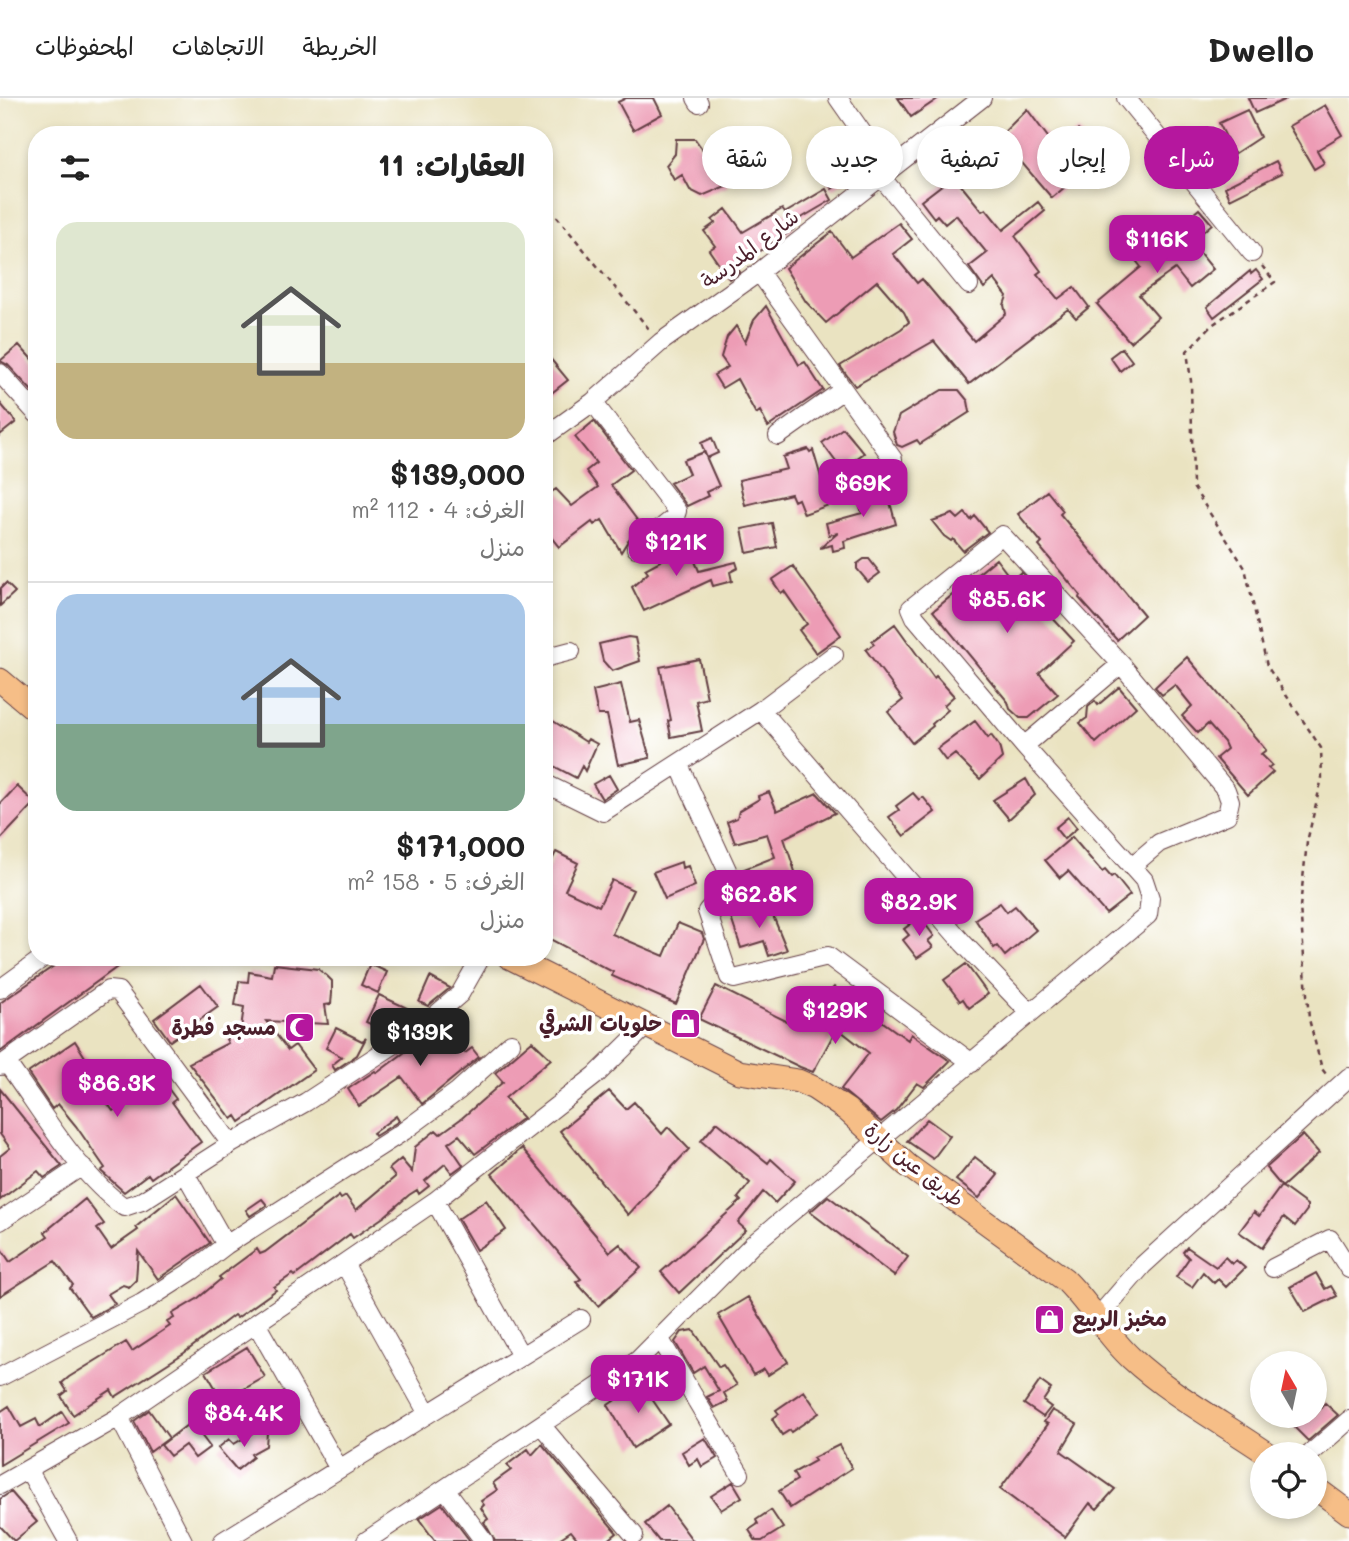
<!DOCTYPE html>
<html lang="ar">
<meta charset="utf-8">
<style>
body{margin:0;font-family:Mali,"Playpen Sans Arabic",sans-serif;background:#f6f6f6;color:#222;direction:rtl;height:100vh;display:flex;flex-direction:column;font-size:26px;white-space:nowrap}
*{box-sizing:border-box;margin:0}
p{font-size:23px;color:#767676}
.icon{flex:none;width:38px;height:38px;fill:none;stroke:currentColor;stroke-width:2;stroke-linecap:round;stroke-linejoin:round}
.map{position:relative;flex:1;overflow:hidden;direction:ltr}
.panel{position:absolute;left:28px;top:28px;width:525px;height:840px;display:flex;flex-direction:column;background:#fff;border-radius:28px;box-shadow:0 4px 10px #0003;direction:rtl}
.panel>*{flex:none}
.guide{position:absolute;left:574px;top:28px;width:665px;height:63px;direction:rtl;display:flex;gap:14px}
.needle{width:46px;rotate:351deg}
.buttons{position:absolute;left:1250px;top:1253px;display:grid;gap:14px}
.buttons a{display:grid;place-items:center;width:77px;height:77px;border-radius:50%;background:#fff;box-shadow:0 4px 10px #0003;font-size:35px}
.price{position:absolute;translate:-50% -60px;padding:0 16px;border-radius:14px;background:#b5179e;color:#fff;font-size:23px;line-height:46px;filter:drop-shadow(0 2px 4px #0008)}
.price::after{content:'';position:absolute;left:50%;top:42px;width:21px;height:16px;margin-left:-10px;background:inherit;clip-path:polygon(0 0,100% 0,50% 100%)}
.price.active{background:#222;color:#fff}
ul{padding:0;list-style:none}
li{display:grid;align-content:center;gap:14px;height:371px;padding:0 28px}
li+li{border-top:2px solid #e0e0e0}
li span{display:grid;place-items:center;height:217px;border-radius:21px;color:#555}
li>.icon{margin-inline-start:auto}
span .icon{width:126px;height:126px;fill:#fffc;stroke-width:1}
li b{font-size:30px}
h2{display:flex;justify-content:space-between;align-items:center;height:84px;padding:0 28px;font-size:30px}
.pill{padding:0 24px;border-radius:32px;background:#fff;box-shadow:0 4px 10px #0003;font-size:24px;line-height:63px}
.pill.active{background:#b5179e;color:#fff}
header{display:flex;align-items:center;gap:42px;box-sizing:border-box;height:98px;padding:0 35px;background:#fff;border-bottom:2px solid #e0e0e0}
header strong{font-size:33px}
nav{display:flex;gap:38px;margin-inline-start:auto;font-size:24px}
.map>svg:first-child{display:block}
</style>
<header>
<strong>Dwello</strong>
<nav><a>الخريطة</a><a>الاتجاهات</a><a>المحفوظات</a></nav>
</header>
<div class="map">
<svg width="1349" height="1443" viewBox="0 0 1349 1443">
<rect width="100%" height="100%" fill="#fff"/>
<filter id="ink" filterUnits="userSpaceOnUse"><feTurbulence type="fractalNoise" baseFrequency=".0143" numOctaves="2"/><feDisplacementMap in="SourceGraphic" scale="14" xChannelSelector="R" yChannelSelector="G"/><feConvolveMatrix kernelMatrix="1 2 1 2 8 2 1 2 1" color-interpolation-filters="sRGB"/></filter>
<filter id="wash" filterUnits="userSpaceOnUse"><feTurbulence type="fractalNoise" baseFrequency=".00686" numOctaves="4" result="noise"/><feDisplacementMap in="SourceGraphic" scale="28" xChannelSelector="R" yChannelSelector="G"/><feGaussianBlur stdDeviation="1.57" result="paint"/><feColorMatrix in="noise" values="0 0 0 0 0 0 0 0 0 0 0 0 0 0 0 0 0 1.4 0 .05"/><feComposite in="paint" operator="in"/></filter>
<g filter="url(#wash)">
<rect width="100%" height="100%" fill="#eae3c1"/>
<g id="blocks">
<path fill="#ed9cb5" d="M 626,0 L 654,0 L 662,16 L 633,32 L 618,4 Z
M 898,0 L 939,0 L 911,19 Z
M 1248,0 L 1288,0 L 1255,15 Z
M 1325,7 L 1342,37 L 1317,52 L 1324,65 L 1314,71 L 1289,28 Z
M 1027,11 L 1056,50 L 1078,32 L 1089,44 L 1067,63 L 1079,77 L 1052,100 L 1022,65 L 1002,36 Z
M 1247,12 L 1260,39 L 1234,56 L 1219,25 Z
M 676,41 L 695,41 L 728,87 L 702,98 L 690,92 L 682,77 L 674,82 L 666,67 L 675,56 Z
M 839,47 L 857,76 L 832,91 L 815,64 Z
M 1276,63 L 1282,75 L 1230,101 L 1225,89 Z
M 951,75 L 982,113 L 986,111 L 1003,132 L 1038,104 L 1045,113 L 1015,138 L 1041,173 L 1037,176 L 1058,201 L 1074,189 L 1089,209 L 1076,220 L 1068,211 L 969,286 L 934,243 L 855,288 L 840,268 L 901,231 L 909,224 L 904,214 L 877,183 L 826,225 L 806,204 L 785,170 L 832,134 L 851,159 L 899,125 L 912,141 L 893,156 L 917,185 L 922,181 L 974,243 L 1006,216 L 1004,207 L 1007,198 L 994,181 L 984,190 L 969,169 L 987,155 L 956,117 L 945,126 L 937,117 L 934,120 L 921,103 L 943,86 L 941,83 Z
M 826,91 L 832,102 L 791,126 L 794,131 L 736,169 L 740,174 L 729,181 L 709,152 L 715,148 L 704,133 L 715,125 L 712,122 L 726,111 L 743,134 L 782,111 L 785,115 Z
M 1199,111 L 1212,126 L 1191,144 L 1213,171 L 1190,190 L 1175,171 L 1139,197 L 1158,219 L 1130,244 L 1097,206 L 1141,169 L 1134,160 L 1157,144 L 1176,123 L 1180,127 Z
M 1256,172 L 1263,181 L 1214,219 L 1207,209 L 1250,173 L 1251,176 Z
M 766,208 L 799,267 L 805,264 L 823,292 L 768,329 L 760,313 L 756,316 L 737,281 L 722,290 L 714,277 L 728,269 L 721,259 L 727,239 L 736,228 L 745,244 L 754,222 Z
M 19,247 L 37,267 L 37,289 L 32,293 L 8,267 L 0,263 Z
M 1122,250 L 1132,263 L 1120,273 L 1110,259 Z
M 544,253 L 568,282 L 544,301 Z
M 942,292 L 959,292 L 968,303 L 970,314 L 920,346 L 917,342 L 902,349 L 897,347 L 893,334 L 899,318 Z
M 0,305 L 16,324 L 0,337 Z
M 594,323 L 631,372 L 611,387 L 643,430 L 629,441 L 621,454 L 602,422 L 594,427 L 592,424 L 559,449 L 551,439 L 544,443 L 544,399 L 556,391 L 572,408 L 598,389 L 586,373 L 596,365 L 575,339 Z
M 843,330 L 864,355 L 849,366 L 847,363 L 839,368 L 822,345 Z
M 712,340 L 718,355 L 707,360 L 701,345 Z
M 808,351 L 810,354 L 813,352 L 829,407 L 804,416 L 798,401 L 794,403 L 791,396 L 745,407 L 739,382 L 787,371 L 783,359 Z
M 704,354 L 719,388 L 706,394 L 708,398 L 687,408 L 670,385 L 689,376 L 683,362 Z
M 880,388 L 882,395 L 887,394 L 896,426 L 844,443 L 845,450 L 833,453 L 832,447 L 820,450 L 838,435 L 829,437 L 826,425 L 862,415 L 856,395 Z
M 1047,393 L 1063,413 L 1060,416 L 1144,517 L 1117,542 L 1079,500 L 1080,497 L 1039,448 L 1042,445 L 1018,416 Z
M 965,415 L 971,422 L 975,418 L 988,434 L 963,453 L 953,441 L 951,443 L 944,438 L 932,423 L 953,416 L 958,421 Z
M 772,425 L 777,449 L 747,455 L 742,431 Z
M 670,445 L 677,462 L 692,456 L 699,473 L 736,464 L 738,470 L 730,474 L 732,483 L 713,488 L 711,482 L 644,513 L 632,489 L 648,475 L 645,471 L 664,461 L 659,449 Z
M 864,461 L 869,461 L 880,475 L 868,484 L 857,471 L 857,466 Z
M 996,461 L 1012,482 L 1021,474 L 1040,495 L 1034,500 L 1074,543 L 1039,575 L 1058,596 L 1029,620 L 1020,620 L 1010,611 L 1008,604 L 933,513 Z
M 793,468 L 841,537 L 816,555 L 799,532 L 807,526 L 784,493 L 781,495 L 772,482 Z
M 6,485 L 15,494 L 0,508 L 0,491 Z
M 895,526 L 934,580 L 936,578 L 954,598 L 944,607 L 948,612 L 932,626 L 933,628 L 912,645 L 888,614 L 903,602 L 866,552 L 874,546 L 872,543 Z
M 628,539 L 635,540 L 640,563 L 612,573 L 603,563 L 599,546 Z
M 1187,559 L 1266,652 L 1261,656 L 1272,667 L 1268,670 L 1273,674 L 1248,697 L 1216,660 L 1227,651 L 1224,644 L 1208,626 L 1198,635 L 1182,618 L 1192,608 L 1175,587 L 1162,597 L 1155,589 Z
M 699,561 L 707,600 L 696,603 L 702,633 L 671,639 L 668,623 L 671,622 L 660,569 Z
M 621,586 L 630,624 L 639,622 L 650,660 L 618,667 L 607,617 L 598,617 L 593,593 Z
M 1119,589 L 1136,609 L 1096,645 L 1080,625 L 1087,620 L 1088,609 L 1095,603 L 1098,607 Z
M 550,621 L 586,644 L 588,641 L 597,646 L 585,673 L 582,668 L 576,680 L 544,663 L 544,632 Z
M 975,623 L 988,640 L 991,637 L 999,648 L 1002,660 L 980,681 L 955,656 L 946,663 L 937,651 Z
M 609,677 L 617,691 L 602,701 L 593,686 Z
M 1026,681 L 1035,697 L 1009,721 L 993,702 Z
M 17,688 L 35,705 L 0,742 L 0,706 Z
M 769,694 L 777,713 L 817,695 L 835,715 L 784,740 L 798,783 L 766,795 L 761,781 L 749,785 L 744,771 L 775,759 L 767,736 L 735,745 L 727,724 L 737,720 L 739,713 L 759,701 L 758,698 Z
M 913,695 L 919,702 L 923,699 L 935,714 L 904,738 L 889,719 L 899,712 L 896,708 Z
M 1068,719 L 1077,730 L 1064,741 L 1055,730 Z
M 1072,739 L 1102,774 L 1105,772 L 1111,779 L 1114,777 L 1130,797 L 1106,816 L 1068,773 L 1060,780 L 1045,762 Z
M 556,754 L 578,765 L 565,792 L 599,808 L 612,782 L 633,792 L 612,836 L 664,858 L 678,825 L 702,835 L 704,841 L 676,906 L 612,878 L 613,874 L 544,838 L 544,778 Z
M 681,764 L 682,770 L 688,768 L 695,788 L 665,801 L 653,774 Z
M 1000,805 L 1007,814 L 1015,808 L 1036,832 L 1005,858 L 997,848 L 994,850 L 975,821 Z
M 769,808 L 787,852 L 769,858 L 764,843 L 741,850 L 731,820 Z
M 920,819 L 934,838 L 928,843 L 933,849 L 917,860 L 903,842 L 909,837 L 904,831 Z
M 67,859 L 131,859 L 0,954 L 0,905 Z
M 274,866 L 318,871 L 327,878 L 332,883 L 332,895 L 331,906 L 325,907 L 328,926 L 266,923 L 288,952 L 295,947 L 314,972 L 240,1024 L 236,1018 L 232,1021 L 189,965 L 228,945 L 226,941 L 241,930 L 244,909 L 235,907 L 239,883 L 248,884 L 249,874 L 272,878 Z
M 370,866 L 387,874 L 378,895 L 361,887 Z
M 966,866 L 988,896 L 969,910 L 963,901 L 960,903 L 944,882 Z
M 430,879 L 450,890 L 428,908 L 419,904 Z
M 201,886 L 218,909 L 170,943 L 154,921 Z
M 716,888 L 798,929 L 834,889 L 908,942 L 911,936 L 950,963 L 924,989 L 917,985 L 896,1012 L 881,1024 L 841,991 L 869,955 L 837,930 L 813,974 L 800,969 L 699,921 Z
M 379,897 L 407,910 L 397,931 L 390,935 L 366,924 Z
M 444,925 L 465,955 L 472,950 L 479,959 L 422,1006 L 402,979 L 359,1008 L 348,991 L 375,973 L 377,975 Z
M 336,930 L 362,943 L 366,940 L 357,957 L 335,972 L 332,967 L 342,959 L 326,950 Z
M 75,943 L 100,983 L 94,987 L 113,1013 L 161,981 L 176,1001 L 172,1004 L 201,1044 L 151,1080 L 148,1076 L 124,1094 L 101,1073 L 105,1070 L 76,1028 L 58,1006 L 52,1011 L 28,975 Z
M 532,943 L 551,961 L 505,1000 L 523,1020 L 475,1056 L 459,1037 L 448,1045 L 463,1067 L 452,1075 L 445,1066 L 425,1083 L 429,1088 L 419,1096 L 417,1092 L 409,1097 L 385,1118 L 353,1140 L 350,1136 L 295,1178 L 293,1176 L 274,1189 L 276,1192 L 237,1220 L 234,1217 L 184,1255 L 115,1299 L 111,1292 L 73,1317 L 61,1298 L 67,1293 L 62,1285 L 69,1279 L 126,1244 L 132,1253 L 170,1228 L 167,1224 L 174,1220 L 172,1216 L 197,1201 L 221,1181 L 219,1179 L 257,1151 L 260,1156 L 265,1154 L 339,1098 L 341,1101 L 346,1098 L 356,1112 L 395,1079 L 389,1071 L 401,1061 L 412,1074 L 415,1049 L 436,1032 L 440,1036 L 462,1020 L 503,984 L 495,975 Z
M 0,991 L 62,1068 L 44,1080 L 38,1073 L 0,1102 L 0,1058 L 10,1050 L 0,1036 Z
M 609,993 L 626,1011 L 634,1004 L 662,1036 L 668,1029 L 689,1051 L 628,1117 L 560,1033 Z
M 396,1018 L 399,1023 L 375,1038 L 373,1035 Z
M 927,1021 L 950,1038 L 933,1061 L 907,1043 Z
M 717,1024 L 768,1065 L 771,1061 L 795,1083 L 775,1105 L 763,1094 L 738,1125 L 746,1132 L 679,1195 L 661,1174 L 741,1103 L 738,1100 L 750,1085 L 701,1043 Z
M 1303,1037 L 1319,1055 L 1282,1089 L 1266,1070 Z
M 522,1050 L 610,1154 L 620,1146 L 641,1170 L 598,1208 L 576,1184 L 581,1181 L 492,1076 Z
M 975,1059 L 998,1077 L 979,1100 L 956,1082 Z
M 1281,1088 L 1307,1107 L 1307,1112 L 1295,1128 L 1284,1119 L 1262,1150 L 1239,1134 L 1254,1114 L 1259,1118 Z
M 176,1096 L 210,1145 L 158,1181 L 138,1153 L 136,1182 L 129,1189 L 123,1187 L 108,1196 L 115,1206 L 91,1219 L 70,1190 L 73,1187 L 55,1163 L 0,1198 L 0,1149 L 10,1164 L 48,1138 L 45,1134 L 85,1101 L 104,1126 L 97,1131 L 111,1151 L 138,1132 L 136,1129 Z
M 828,1098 L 908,1159 L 894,1178 L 810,1114 Z
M 262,1101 L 267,1107 L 250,1118 L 246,1112 Z
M 486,1102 L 506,1132 L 476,1152 L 458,1121 Z
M 1187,1149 L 1216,1169 L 1225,1159 L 1232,1166 L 1236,1162 L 1245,1170 L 1226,1189 L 1218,1181 L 1214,1185 L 1203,1174 L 1192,1189 L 1176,1179 L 1189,1160 L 1183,1154 Z
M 1316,1175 L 1325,1191 L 1331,1188 L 1337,1198 L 1305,1214 L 1290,1189 Z
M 748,1199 L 788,1264 L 768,1277 L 764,1271 L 753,1277 L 718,1217 Z
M 693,1232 L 719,1269 L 723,1267 L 737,1287 L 724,1295 L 728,1303 L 714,1310 L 707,1299 L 719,1293 L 704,1268 L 693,1275 L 675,1244 L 682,1234 Z
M 247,1249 L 265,1279 L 223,1303 L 206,1274 Z
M 1040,1283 L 1051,1291 L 1043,1303 L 1051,1309 L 1043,1319 L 1024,1306 Z
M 641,1285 L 669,1326 L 633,1350 L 608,1307 Z
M 804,1293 L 819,1315 L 791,1334 L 790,1332 L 782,1337 L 772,1321 L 779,1316 L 776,1312 Z
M 1325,1305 L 1338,1317 L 1308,1343 L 1283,1318 L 1314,1318 Z
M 9,1308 L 21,1329 L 36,1321 L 40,1329 L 62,1314 L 69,1325 L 0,1367 L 0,1314 Z
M 149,1312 L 169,1340 L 150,1354 L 134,1323 Z
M 1052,1312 L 1077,1326 L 1061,1353 L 1115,1391 L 1097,1411 L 1090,1405 L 1065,1439 L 1000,1391 L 1048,1326 L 1044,1324 Z
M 191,1324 L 210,1349 L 195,1360 L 185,1347 L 170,1358 L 161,1347 Z
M 254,1334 L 267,1334 L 266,1348 L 251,1356 L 253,1359 L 237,1372 L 218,1350 L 229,1341 L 234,1346 Z
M 705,1340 L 717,1360 L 702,1369 L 698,1361 L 689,1367 L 682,1354 Z
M 542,1346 L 617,1435 L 607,1443 L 579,1443 L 571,1433 L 556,1443 L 495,1443 L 484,1424 L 488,1421 L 481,1410 L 484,1407 L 481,1403 L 497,1392 L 493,1385 L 511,1372 L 507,1367 L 528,1351 L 532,1357 Z
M 839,1347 L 852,1370 L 790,1410 L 779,1393 L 797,1382 L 793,1375 L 815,1363 L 813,1360 Z
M 733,1384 L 742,1399 L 721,1412 L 711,1398 Z
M 11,1394 L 37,1424 L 14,1443 L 0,1428 L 0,1401 Z
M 442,1406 L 470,1443 L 435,1443 L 419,1421 Z
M 667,1408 L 693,1443 L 659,1443 L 645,1426 Z
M 771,1412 L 783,1430 L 762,1443 L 756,1443 L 749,1432 L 758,1426 L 756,1422 Z"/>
</g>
</g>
<g filter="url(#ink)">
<use href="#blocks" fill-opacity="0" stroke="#623c42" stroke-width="2"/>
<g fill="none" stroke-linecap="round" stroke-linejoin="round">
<defs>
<path id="minor" d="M 696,0 L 699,5
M 838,0 L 889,73
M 1126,0 L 1252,155
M 882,80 L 969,187
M 759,174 L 893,361
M 0,275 L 37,316
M 593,304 L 677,413 L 675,419 L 636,450
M 778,338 L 843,292
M 544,339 L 593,304 L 661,244 L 759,174 L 982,0
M 544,560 L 571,553
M 1121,566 L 1024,648 L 915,519 L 911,510 L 1002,437 L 1121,566 L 1226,692 L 1230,703 L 1227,717 L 1159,745 L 1132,768
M 761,612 L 963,845 L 1030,915
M 679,667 L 733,785 L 707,813 L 729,879 L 734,881 L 828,858 L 972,965
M 544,685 L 603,714 L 761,612 L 834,557
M 0,891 L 44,859
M 6,964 C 40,1010 77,1076 124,1109 L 142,1103 L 231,1046 L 306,1004 L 424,927 L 460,896 L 481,859
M 0,968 L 108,892 L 118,893 L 231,1046
M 185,1075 L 226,1147
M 435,1103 L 521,1258
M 0,1123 L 82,1068
M 345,1167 L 428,1316
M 1273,1170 L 1330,1141 L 1349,1171
M 1099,1218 L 1143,1167 L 1349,979
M 257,1227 L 339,1371
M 661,1243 L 740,1376
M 0,1279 L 142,1205 L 192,1173 L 226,1147 L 404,1033 L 458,993 L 511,945
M 119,1319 L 183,1443
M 542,1328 L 634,1437
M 1310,1356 L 1349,1322
M 28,1371 L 68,1443
M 0,1387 L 119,1319 L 435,1103 L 596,977 L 647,927
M 446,1392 L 484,1443
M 223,1443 L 581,1221
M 366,1443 L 638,1262 L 752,1147 L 1148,817 L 1150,800 L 1144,782 L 1024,648"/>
<path id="major" d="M 0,582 L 37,613
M 509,859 L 739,974 L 798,983 L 814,990 L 847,1012 L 907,1067 L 1064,1181 C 1090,1206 1106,1237 1131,1260 C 1171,1297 1223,1325 1268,1356
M 1314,1389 L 1349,1415"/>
</defs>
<use href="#minor" stroke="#623c42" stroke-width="20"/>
<use href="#major" stroke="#623c42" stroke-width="25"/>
<path stroke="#623c42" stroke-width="2.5" stroke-dasharray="5 5" stroke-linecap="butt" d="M 481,37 L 488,32 L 492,37
M 544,103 L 649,231
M 1262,168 L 1275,184 L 1212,227 L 1187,253 L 1191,283 L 1193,389 L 1245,470 L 1267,568 L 1321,650 L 1322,680 L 1307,744 L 1300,809 L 1309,921 L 1322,971 L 1326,976"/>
<use href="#minor" stroke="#fff" stroke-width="18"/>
<use href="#major" stroke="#f6be87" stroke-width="23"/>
</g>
</g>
<defs>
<symbol id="shop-square" viewBox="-11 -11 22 22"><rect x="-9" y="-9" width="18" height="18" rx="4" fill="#b5179e" stroke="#fff"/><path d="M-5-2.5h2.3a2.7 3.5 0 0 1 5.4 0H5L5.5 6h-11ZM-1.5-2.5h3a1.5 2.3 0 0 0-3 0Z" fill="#fff"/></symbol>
<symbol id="mosque-square" viewBox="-11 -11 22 22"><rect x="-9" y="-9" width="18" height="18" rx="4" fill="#b5179e" stroke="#fff"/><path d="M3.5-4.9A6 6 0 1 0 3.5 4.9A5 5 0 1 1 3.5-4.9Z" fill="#fff"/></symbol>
</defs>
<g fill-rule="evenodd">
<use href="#shop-square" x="668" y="908" width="35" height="35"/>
<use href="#mosque-square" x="282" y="912" width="35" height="35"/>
<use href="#shop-square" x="1032" y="1204" width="35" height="35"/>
</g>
<g text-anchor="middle" stroke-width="7" stroke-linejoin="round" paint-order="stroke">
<g font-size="21" fill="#4a1f2b" stroke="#fff">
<text transform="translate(750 151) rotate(-37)" y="7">شارع المدرسة</text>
<text transform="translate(914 1067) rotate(39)" y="7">طريق عين زارة</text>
</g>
<g font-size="21" font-weight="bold" fill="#4a1f2b" stroke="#fff" text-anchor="end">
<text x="662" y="933">حلويات الشرقي</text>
<text x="276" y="937">مسجد فطرة</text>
<text x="1072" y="1228" text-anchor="start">مخبز الربيع</text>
</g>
</g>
</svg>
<div class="buttons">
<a><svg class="needle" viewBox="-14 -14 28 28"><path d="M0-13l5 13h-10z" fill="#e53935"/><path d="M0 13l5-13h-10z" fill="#767676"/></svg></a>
<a><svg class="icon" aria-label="locate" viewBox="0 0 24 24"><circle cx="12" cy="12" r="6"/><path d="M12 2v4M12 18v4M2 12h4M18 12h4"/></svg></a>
</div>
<b class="price" style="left:1157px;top:177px">$116K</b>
<b class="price" style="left:863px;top:421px">$69K</b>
<b class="price" style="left:676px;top:480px">$121K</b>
<b class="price" style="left:1007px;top:537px">$85.6K</b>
<b class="price" style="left:759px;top:832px">$62.8K</b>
<b class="price" style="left:919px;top:840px">$82.9K</b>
<b class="price" style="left:835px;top:948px">$129K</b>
<b class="price active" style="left:420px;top:970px">$139K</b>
<b class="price" style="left:117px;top:1021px">$86.3K</b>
<b class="price" style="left:638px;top:1317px">$171K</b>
<b class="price" style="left:244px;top:1351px">$84.4K</b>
<div class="guide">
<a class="pill active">شراء</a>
<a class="pill">إيجار</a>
<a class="pill">تصفية</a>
<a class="pill">جديد</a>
<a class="pill">شقة</a>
</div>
<section class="panel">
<h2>العقارات: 11<svg class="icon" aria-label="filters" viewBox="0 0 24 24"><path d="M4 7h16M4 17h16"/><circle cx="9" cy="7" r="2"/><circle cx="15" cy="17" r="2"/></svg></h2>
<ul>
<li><span style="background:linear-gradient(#dfe7d0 65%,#c2b280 0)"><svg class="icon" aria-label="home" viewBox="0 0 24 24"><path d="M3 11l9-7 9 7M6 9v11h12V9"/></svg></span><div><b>$139,000</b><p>الغرف: 4 · 112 m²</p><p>منزل</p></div></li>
<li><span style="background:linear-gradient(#a9c7e8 60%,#7fa58c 0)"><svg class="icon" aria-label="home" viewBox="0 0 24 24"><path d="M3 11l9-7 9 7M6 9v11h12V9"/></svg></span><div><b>$171,000</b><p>الغرف: 5 · 158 m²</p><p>منزل</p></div></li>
</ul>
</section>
</div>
